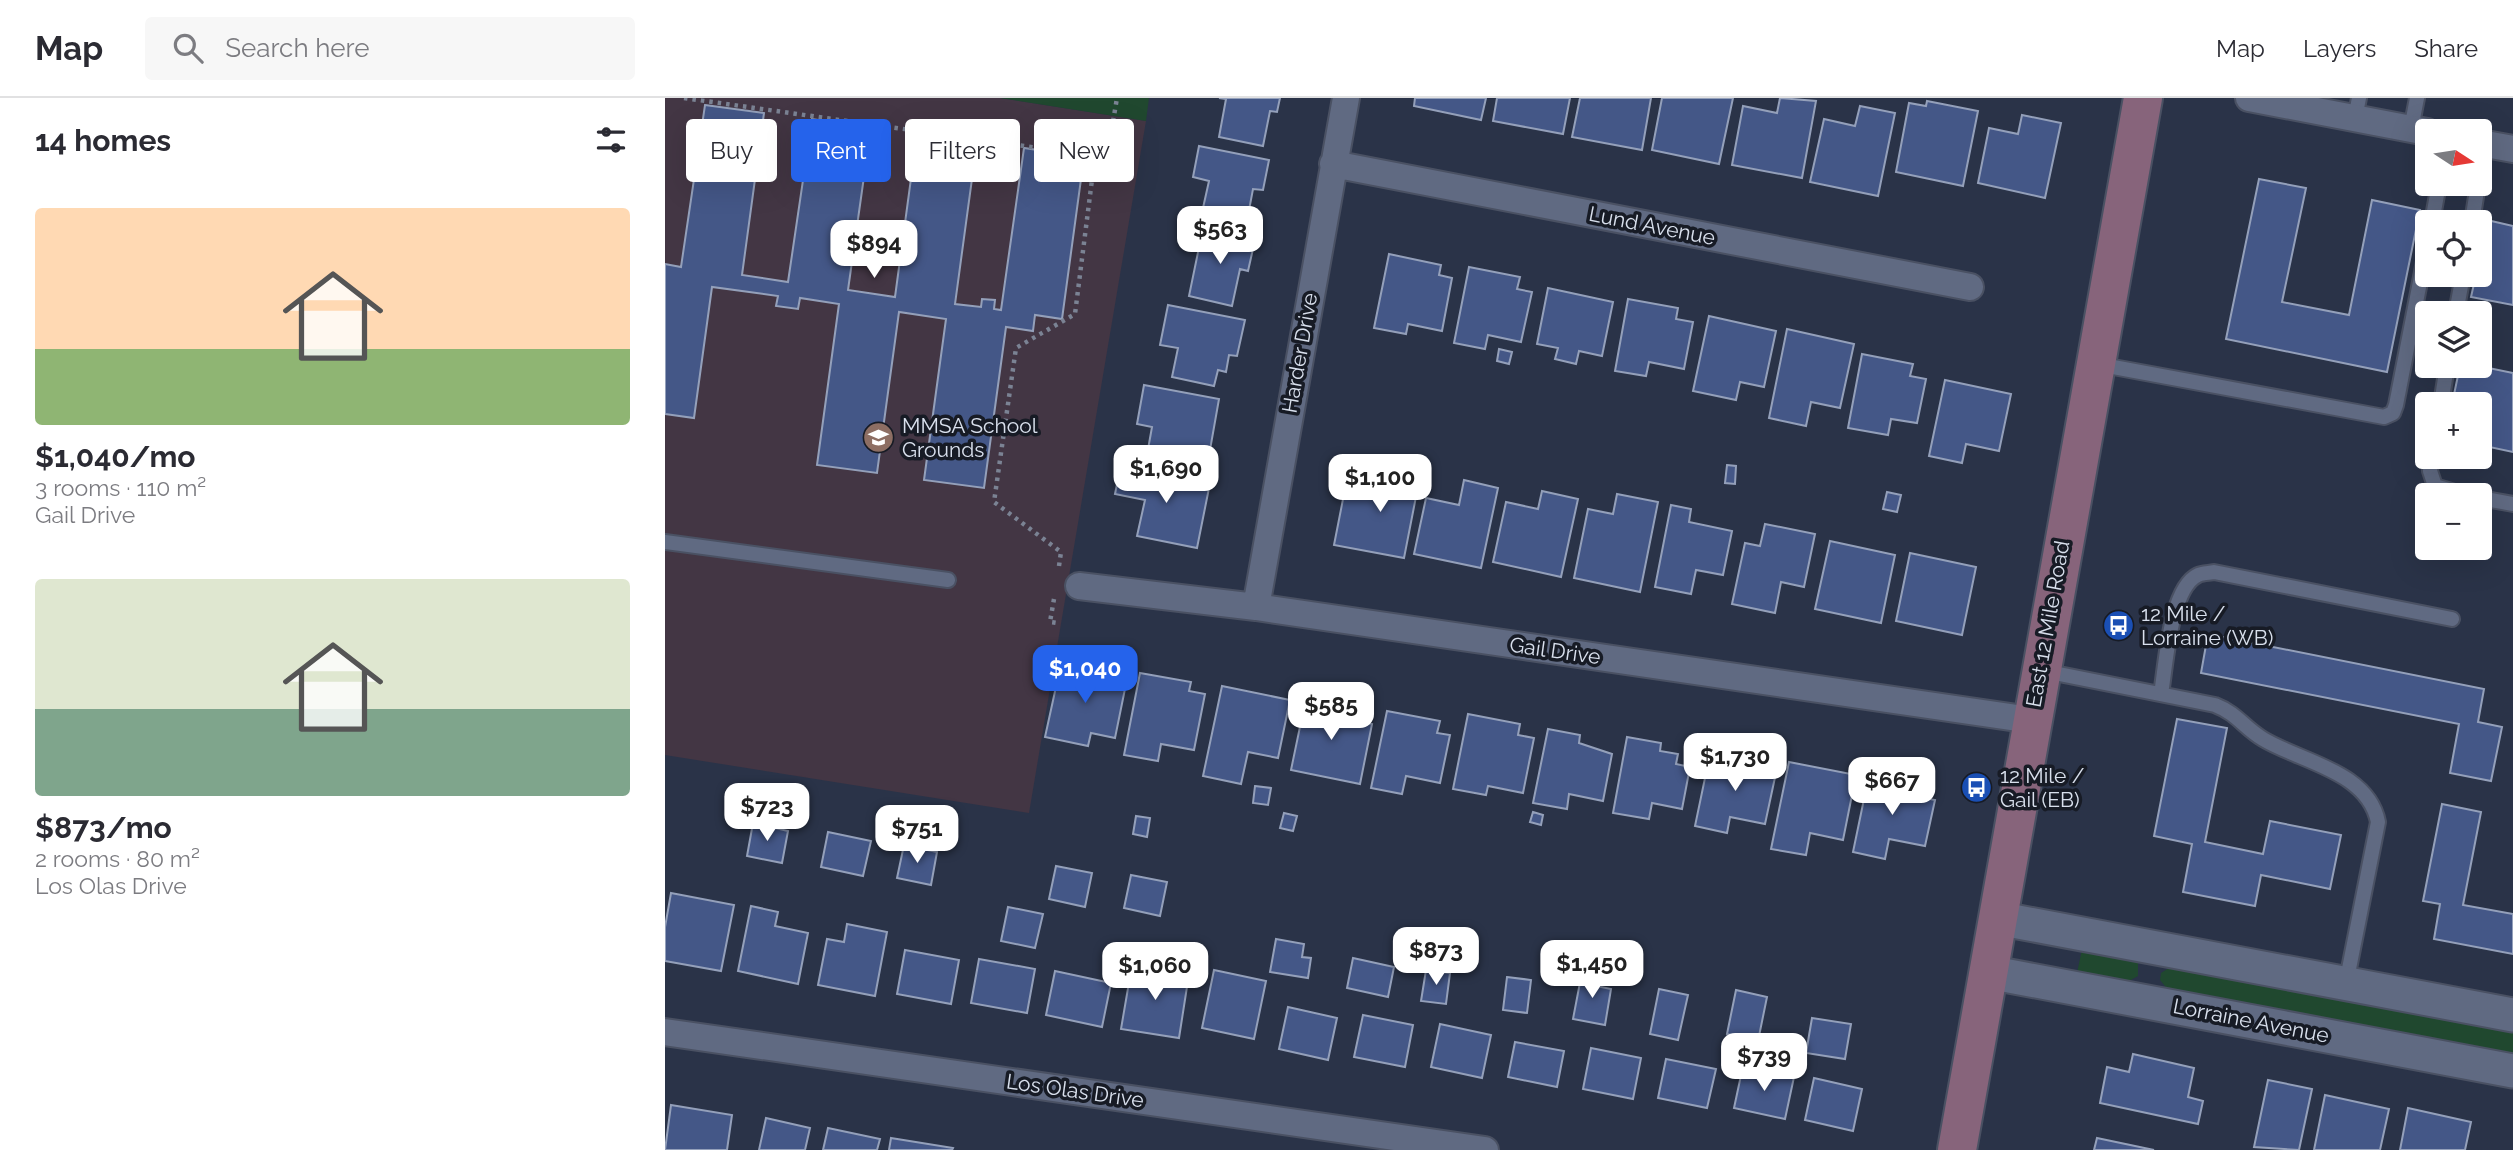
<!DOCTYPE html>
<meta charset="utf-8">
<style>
body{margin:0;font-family:Raleway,sans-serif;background:#f7f7f7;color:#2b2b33;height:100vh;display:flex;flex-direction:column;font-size:26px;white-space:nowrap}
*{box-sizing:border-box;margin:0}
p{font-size:23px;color:#7c7c81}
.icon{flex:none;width:38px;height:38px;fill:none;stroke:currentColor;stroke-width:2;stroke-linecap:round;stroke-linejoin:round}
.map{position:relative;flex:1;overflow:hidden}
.side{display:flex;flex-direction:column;background:#fff;width:665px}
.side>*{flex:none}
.banner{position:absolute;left:21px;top:21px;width:665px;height:63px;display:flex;gap:14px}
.needle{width:46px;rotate:102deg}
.controls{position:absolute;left:1750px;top:21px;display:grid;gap:14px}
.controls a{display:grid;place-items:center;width:77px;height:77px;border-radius:7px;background:#fff;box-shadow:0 7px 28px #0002;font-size:35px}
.price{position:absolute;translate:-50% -60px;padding:0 16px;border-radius:14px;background:#fff;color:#222;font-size:23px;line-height:46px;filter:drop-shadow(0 2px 4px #0008)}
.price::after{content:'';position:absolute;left:50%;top:42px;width:21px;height:16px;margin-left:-10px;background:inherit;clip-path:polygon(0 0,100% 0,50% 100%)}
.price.selected{background:#2563eb;color:#fff}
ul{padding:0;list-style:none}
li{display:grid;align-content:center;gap:14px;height:371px;padding:0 35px}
li span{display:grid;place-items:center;height:217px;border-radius:7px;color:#555}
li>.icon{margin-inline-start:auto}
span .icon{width:126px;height:126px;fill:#fffc;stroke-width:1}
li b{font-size:30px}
h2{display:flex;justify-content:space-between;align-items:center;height:84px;padding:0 35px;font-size:30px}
.chip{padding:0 24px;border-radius:7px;background:#fff;box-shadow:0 7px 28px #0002;font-size:24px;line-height:63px}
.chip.selected{background:#2563eb;color:#fff}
header{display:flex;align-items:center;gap:42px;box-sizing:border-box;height:98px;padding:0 35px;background:#fff;border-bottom:2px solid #e1e1e2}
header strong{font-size:33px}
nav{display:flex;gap:38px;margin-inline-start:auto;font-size:24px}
.search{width:490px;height:63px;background:#f7f7f7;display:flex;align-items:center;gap:18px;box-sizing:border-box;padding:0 24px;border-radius:7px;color:#7c7c81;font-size:26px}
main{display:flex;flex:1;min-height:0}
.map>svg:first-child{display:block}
</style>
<header>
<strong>Map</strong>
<div class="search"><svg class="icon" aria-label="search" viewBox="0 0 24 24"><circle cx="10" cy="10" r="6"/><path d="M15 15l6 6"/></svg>Search here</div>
<nav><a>Map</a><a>Layers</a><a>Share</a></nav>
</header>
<main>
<section class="side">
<h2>14 homes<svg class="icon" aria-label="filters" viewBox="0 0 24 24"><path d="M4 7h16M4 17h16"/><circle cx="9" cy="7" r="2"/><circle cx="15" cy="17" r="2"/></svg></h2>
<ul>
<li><span style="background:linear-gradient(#ffd9b3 65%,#8fb573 0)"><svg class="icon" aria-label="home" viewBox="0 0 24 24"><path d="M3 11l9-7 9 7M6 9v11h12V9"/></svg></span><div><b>$1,040/mo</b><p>3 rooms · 110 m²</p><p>Gail Drive</p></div></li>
<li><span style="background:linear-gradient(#dfe7d0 60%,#7fa58c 0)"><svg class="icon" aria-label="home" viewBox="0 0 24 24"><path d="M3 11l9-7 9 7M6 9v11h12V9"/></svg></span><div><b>$873/mo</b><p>2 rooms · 80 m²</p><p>Los Olas Drive</p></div></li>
</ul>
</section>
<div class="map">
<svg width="1848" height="1052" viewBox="0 0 1848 1052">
<rect width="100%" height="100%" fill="#2a3348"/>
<path fill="#433644" d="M 0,0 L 335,0 L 481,23 L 364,715 L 0,657 Z"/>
<path fill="#20482f" d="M 335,0 L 484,0 L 481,23 Z
M 1417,851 L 1468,861 L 1473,865 L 1473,878 L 1462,884 L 1412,875 Z
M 1507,868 L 1848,932 L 1848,958 L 1504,893 L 1495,882 L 1496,875 Z"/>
<path fill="#445787" stroke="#94a0ba" stroke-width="2" d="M 554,0 L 615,0 L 612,14 L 605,13 L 598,48 L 554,39 L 561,1 Z
M 750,0 L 821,0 L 816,22 L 749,8 Z
M 832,0 L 905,0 L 898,36 L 828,23 Z
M 915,0 L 986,0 L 977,52 L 907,39 Z
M 997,0 L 1068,0 L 1054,66 L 987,52 Z
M 1115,0 L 1151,3 L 1137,80 L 1067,67 L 1078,8 L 1112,15 Z
M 1262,3 L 1313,13 L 1298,88 L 1231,74 L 1244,5 L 1261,8 Z
M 40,7 L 99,15 L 77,177 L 123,184 L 147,21 L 206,29 L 183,192 L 230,199 L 252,36 L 312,44 L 290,206 L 316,209 L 317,201 L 330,202 L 329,211 L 336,212 L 359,50 L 419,59 L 397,221 L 370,217 L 368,233 L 341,229 L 319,390 L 259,382 L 281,221 L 234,214 L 212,375 L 152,367 L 174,206 L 135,200 L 133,211 L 111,208 L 113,198 L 47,189 L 29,320 L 0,316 L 0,166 L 16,169 Z
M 1195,8 L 1230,15 L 1213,98 L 1145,84 L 1159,21 L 1190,28 Z
M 1357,17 L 1396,25 L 1380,100 L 1313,85 L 1324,30 L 1353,36 Z
M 534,48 L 604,62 L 598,92 L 588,91 L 581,128 L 536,119 L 544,83 L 528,79 Z
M 1594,81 L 1641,90 L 1617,204 L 1684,217 L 1707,102 L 1755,112 L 1722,274 L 1561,241 Z
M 1822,122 L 1848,128 L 1848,207 L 1806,199 L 1811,177 L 1815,177 L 1815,158 Z
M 538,130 L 590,142 L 583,173 L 575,171 L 567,208 L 524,198 Z
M 724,156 L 776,167 L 774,177 L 787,180 L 777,233 L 743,226 L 741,236 L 709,230 Z
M 804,169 L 855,179 L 852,191 L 867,194 L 856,244 L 823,237 L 820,251 L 789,245 Z
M 883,190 L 948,204 L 937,258 L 914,253 L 911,266 L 890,261 L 893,250 L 872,246 Z
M 963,201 L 1013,210 L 1011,221 L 1028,224 L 1019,271 L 984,264 L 981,278 L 950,273 Z
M 503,207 L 580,222 L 572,258 L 564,257 L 561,274 L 553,272 L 549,288 L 507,279 L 513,250 L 495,247 Z
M 1044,218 L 1111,233 L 1099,289 L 1075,284 L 1071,302 L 1028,293 Z
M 1122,231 L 1189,246 L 1175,310 L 1146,304 L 1141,328 L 1104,320 Z
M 834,251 L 847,254 L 844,266 L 832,263 Z
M 1197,256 L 1248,266 L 1245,278 L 1261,281 L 1252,325 L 1226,321 L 1223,337 L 1183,330 Z
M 1795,268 L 1814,268 L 1848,275 L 1848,354 L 1815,347 L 1815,306 L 1787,306 Z
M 1280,282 L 1346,296 L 1334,353 L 1301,346 L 1297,365 L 1264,358 Z
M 479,287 L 554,301 L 545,352 L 536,351 L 533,366 L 482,357 L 487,329 L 472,326 Z
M 715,366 L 756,373 L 739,460 L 669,447 L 680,391 L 709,397 Z
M 456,367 L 545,385 L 532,450 L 472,438 L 480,402 L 450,396 Z
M 1062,367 L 1071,368 L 1070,386 L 1060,385 Z
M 799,382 L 833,390 L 816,470 L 749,456 L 761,400 L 794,407 Z
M 877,393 L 913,401 L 896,479 L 828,464 L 841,404 L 873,411 Z
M 1222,394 L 1236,397 L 1232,414 L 1218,411 Z
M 952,396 L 993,404 L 975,494 L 909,480 L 923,411 L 948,416 Z
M 1006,407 L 1026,411 L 1024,424 L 1067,433 L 1058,477 L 1031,472 L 1026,496 L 990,489 Z
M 1100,426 L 1150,436 L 1139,489 L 1116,484 L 1110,515 L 1067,506 L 1080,445 L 1095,448 Z
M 1165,443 L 1230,457 L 1216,525 L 1150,511 Z
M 1245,455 L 1311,469 L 1297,537 L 1231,523 Z
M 1543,536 L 1819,591 L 1813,624 L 1837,629 L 1826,683 L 1785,675 L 1794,626 L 1536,575 Z
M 396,566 L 462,581 L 450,640 L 426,635 L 423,648 L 380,639 Z
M 475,575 L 526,584 L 524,593 L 540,596 L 529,652 L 496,646 L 493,663 L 459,657 Z
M 557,588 L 625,602 L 613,660 L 583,654 L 576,686 L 538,678 Z
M 641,600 L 691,610 L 688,623 L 707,626 L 695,686 L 626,672 Z
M 722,613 L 775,623 L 772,635 L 785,637 L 775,685 L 741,678 L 737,696 L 706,690 Z
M 803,616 L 855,626 L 853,637 L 869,640 L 858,695 L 823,688 L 821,697 L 788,691 Z
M 1512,621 L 1562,630 L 1540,744 L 1598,756 L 1605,723 L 1676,737 L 1665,791 L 1596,777 L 1590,808 L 1518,794 L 1527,746 L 1489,738 Z
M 883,631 L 915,637 L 914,645 L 947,656 L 938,703 L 904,696 L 902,711 L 868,705 Z
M 962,639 L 996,645 L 995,653 L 1013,656 L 1011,666 L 1025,669 L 1017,711 L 987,705 L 984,721 L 948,715 Z
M 1045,656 L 1112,670 L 1100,726 L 1065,719 L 1062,735 L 1030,728 Z
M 1124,664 L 1191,677 L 1178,742 L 1145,735 L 1141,757 L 1106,751 Z
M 1204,677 L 1256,688 L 1253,699 L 1270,702 L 1260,748 L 1224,741 L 1220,761 L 1188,754 Z
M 590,688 L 606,690 L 603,707 L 588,705 Z
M 1777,706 L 1816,714 L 1798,807 L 1848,816 L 1848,856 L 1769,841 L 1775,806 L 1758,803 Z
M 868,714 L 878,717 L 876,727 L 865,724 Z
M 619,715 L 632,718 L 628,733 L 615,730 Z
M 471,718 L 485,720 L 482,739 L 468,736 Z
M 88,725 L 123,733 L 117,765 L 82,758 Z
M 163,734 L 206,743 L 198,778 L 156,769 Z
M 239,747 L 272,754 L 266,787 L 232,780 Z
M 391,768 L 427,775 L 420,809 L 384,801 Z
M 466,777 L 502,784 L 495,818 L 459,810 Z
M 6,795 L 69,807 L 56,873 L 0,863 L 0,829 Z
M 86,808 L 113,814 L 110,828 L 143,835 L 133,886 L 73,873 Z
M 343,809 L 378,816 L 370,850 L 336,843 Z
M 182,826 L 222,834 L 210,898 L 153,887 L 162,841 L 179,844 Z
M 611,841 L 639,846 L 637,859 L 646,860 L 643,880 L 605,874 Z
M 240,852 L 294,862 L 286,906 L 232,896 Z
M 688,860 L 729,869 L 723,899 L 682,890 Z
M 314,861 L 370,871 L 362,915 L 306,905 Z
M 467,867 L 524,876 L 514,940 L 456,931 Z
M 549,872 L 601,883 L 589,941 L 537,930 Z
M 761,872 L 785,875 L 781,906 L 756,903 Z
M 390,873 L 446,885 L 437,929 L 381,917 Z
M 917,874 L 939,879 L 936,889 L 946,891 L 940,927 L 908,921 Z
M 842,879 L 866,882 L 862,915 L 838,912 Z
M 994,891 L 1023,897 L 1013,942 L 985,936 Z
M 1071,892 L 1102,899 L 1093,943 L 1062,936 Z
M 623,909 L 672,920 L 663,962 L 614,951 Z
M 698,917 L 748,927 L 740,969 L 689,959 Z
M 1147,920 L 1186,926 L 1180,961 L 1141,955 Z
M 775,926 L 826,937 L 817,980 L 766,969 Z
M 850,944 L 899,953 L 892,989 L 843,979 Z
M 926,950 L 976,960 L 968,1001 L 918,991 Z
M 1468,956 L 1529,970 L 1523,999 L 1538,1003 L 1533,1026 L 1435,1005 L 1442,969 L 1464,974 Z
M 1001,961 L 1051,971 L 1042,1010 L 993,1000 Z
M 1078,968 L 1129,979 L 1120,1021 L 1069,1010 Z
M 1149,980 L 1197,991 L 1188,1033 L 1140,1022 Z
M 1603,982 L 1647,991 L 1634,1052 L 1589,1049 Z
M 1660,997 L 1724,1011 L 1715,1052 L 1649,1052 Z
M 6,1007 L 67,1017 L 62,1052 L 0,1052 Z
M 1743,1010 L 1806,1024 L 1800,1052 L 1735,1052 Z
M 101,1020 L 145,1030 L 140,1052 L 94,1052 Z
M 163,1030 L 215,1041 L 212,1052 L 158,1052 Z
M 226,1040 L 288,1050 L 287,1052 L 224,1052 Z
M 1432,1040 L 1489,1052 L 1429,1052 Z"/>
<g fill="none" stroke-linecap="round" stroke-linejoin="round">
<defs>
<path id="service" d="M 1690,20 L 1694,0
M 1746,31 L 1752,0
M 1815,77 L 1820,46
M 1767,124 L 1774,86
M 1807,124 L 1813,86
M 1791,215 L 1798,177
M 1432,266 L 1719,319 L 1728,315 L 1731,307 L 1762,148
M 1776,306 L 1782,268
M 1767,359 L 1765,373 L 1770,388 L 1800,397
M 1815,400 L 1848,406
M 0,444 L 283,482
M 1379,573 L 1550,607 C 1573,616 1578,629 1598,641 C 1636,664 1703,673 1713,724 L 1681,886
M 1496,596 C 1501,567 1505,490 1533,477 C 1537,475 1545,475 1549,474 L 1787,521"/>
<path id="minor" d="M 1584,0 L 1762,34
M 1815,45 L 1848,51
M 668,66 L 1305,189
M 414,488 L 591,509 L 1366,622
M 591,509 L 681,0
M 0,934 L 820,1052"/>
<path id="tertiary" d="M 1332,820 L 1848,917
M 1323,874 L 1848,973"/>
<path id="secondary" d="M 1292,1052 L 1478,0"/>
</defs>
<use href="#service" stroke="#4a5163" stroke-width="18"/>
<use href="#minor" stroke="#4a5163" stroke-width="30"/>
<use href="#tertiary" stroke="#4a5163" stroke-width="37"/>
<use href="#secondary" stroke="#4a5163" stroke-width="42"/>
<path stroke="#7b8394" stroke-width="4.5" stroke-dasharray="3.5 5" stroke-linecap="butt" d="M 19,0 L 430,58 L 443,53 L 452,0
M 394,468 L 396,454 L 329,404 L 351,250 L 410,216 L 430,58
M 389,501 L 385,524 L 392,525"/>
<use href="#service" stroke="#606a82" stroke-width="14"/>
<use href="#minor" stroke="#606a82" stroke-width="26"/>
<use href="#tertiary" stroke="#606a82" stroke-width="33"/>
<use href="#secondary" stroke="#87647b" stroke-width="38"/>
</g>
<defs>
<symbol id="school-disc" viewBox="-11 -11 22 22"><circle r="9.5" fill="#8d6e63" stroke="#171b25"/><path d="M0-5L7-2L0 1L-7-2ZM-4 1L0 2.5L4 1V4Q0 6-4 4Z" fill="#fff"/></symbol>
<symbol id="bus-disc" viewBox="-11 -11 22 22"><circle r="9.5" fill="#1a4fb4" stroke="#171b25"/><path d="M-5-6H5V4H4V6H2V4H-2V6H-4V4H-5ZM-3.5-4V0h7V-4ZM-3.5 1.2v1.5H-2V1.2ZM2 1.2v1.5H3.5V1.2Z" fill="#fff"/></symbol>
</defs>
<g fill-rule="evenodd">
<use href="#school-disc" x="196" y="322" width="35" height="35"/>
<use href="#bus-disc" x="1436" y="510" width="35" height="35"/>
<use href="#bus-disc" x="1294" y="672" width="35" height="35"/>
</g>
<g text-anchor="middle" stroke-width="7" stroke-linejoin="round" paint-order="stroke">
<g font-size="21" fill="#d9e0ed" stroke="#171b25">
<text transform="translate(987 128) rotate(11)" y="7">Lund Avenue</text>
<text transform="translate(635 255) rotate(-80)" y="7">Harder Drive</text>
<text transform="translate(1383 526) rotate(-80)" y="7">East 12 Mile Road</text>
<text transform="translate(890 553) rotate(8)" y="7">Gail Drive</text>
<text transform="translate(1586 923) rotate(11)" y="7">Lorraine Avenue</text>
<text transform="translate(410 993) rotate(8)" y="7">Los Olas Drive</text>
</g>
<g font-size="21" fill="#d9e0ed" stroke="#171b25" text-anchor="start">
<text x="237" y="335">MMSA School<tspan x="237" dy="24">Grounds</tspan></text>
<text x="1476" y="523">12 Mile /<tspan x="1476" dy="24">Lorraine (WB)</tspan></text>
<text x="1335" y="685">12 Mile /<tspan x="1335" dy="24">Gail (EB)</tspan></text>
</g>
</g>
</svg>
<div class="controls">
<a><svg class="needle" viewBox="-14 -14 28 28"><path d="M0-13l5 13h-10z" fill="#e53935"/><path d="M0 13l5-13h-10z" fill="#7c7c81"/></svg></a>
<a><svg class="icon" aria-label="locate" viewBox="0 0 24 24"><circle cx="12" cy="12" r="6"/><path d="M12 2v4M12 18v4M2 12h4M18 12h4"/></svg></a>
<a><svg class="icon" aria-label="layers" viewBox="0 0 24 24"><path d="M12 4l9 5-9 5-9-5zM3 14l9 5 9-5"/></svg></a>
<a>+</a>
<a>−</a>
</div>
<b class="price" style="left:555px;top:168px">$563</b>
<b class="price" style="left:209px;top:182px">$894</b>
<b class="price" style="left:501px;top:407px">$1,690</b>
<b class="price" style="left:715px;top:416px">$1,100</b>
<b class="price selected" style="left:420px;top:607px">$1,040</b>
<b class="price" style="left:666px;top:644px">$585</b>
<b class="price" style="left:1070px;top:695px">$1,730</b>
<b class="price" style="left:1227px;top:719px">$667</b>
<b class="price" style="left:102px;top:745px">$723</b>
<b class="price" style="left:252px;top:767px">$751</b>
<b class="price" style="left:771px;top:889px">$873</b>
<b class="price" style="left:927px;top:902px">$1,450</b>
<b class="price" style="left:490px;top:904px">$1,060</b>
<b class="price" style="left:1099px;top:995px">$739</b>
<div class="banner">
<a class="chip">Buy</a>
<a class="chip selected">Rent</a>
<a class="chip">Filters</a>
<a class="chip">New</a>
</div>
</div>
</main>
